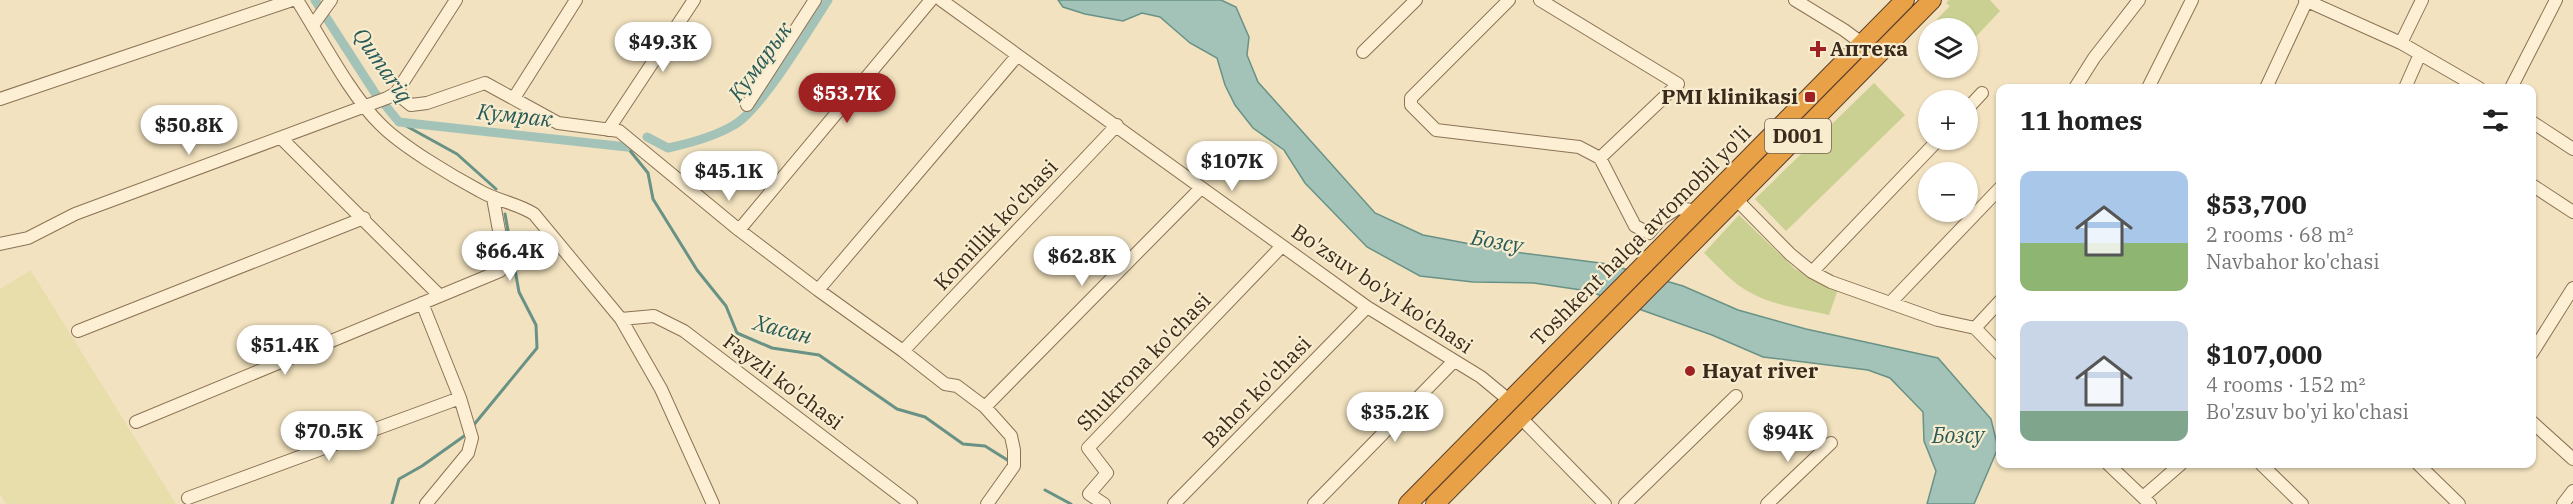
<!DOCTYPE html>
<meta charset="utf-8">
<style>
body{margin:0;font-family:"IBM Plex Serif",serif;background:#f6f6f6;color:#222;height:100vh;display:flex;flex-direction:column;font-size:22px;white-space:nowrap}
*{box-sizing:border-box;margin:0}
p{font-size:20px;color:#767676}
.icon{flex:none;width:33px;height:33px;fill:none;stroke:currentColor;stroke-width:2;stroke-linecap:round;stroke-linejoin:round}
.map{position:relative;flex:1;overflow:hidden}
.side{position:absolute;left:1996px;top:84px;width:540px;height:384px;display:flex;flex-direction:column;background:#fff;border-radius:12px;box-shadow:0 2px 4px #0004}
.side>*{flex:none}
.controls{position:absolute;left:1918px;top:18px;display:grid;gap:12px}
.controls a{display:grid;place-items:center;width:60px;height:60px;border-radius:50%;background:#fff;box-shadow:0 2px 4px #0004;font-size:30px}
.price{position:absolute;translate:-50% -51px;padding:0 14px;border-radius:21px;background:#fff;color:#222;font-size:20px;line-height:39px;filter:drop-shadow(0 2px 3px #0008)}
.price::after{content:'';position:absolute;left:50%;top:36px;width:18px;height:14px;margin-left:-9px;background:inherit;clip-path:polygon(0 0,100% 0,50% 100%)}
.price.selected{background:#a02122;color:#fff}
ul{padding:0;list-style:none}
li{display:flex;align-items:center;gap:18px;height:150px;padding:0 24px}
li span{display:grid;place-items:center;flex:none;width:168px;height:120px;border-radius:12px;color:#555}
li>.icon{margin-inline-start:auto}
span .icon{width:72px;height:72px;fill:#fffc;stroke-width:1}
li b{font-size:26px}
h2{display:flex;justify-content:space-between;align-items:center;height:72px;padding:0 24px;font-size:26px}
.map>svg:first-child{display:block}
</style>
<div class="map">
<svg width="2573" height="504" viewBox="0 0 2573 504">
<rect width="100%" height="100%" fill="#f2e2bf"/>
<path fill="#e8deac" d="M 31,270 L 31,271 L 176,504 L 6,504 L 0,494 L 0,289 Z"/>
<path fill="#c9d092" d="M 1949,0 L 1990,0 L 2000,11 L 1968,45 L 1968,28 L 1934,28 L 1930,26 L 1950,6 L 1946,3 Z
M 1852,61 L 1857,66 L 1524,405 L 1519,401 Z
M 1874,83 L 1905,115 L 1786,231 L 1755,199 Z
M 1739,215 L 1795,269 L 1838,289 L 1829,315 C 1804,309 1774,306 1751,293 C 1733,284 1719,267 1704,253 Z"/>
<path fill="#a3c3b9" stroke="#699287" stroke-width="1.5" d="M 1058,0 L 1221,0 L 1236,7 L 1249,37 L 1247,55 L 1258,82 L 1375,213 L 1423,235 L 1507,251 L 1608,264 L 1683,286 L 1738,310 L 1806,329 L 1938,358 L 1991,419 L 1998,448 L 1974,504 L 1927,504 L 1936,471 L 1924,441 L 1923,412 L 1890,378 L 1868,370 L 1763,357 L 1712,335 L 1588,291 L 1534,283 L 1473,282 L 1420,276 L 1367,247 L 1305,183 L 1284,150 L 1253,128 L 1235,105 L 1225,85 L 1217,58 L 1190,43 L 1160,17 L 1142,13 L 1123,21 L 1085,14 L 1063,7 Z"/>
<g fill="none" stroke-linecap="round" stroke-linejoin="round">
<path stroke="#699287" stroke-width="3" d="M 399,122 L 457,154 L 496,189
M 627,147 L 648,173 L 653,199 L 697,270 L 726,306 L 737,333 L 772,348 L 819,355 L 897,409 L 925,417 L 963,444 L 985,446 L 1009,461
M 472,427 L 537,348 L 536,325 L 519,292 L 505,214
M 1045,490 L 1071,504
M 392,504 L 399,479 L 422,466 L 467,434"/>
<path stroke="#a3c3b9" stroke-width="9" d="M 315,0 L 375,93 L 399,122 L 627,147
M 647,137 L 668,148 C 691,143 714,137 734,125 C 761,110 809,29 828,0"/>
<defs>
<path id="minor" d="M 297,0 C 321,38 350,95 381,125 C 403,147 452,176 480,191 C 497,201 517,203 534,214 L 621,319 L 661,389 L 713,504
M 941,0 L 1367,307 L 1481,377 L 1510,401
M 1509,0 L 1411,98 L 1411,105 L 1436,130 L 1579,147 L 1600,158 L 1635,226 L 1649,233 L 1662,218 L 1678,208 L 1698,211
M 1540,0 L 1678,84 L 1600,158
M 1795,0 L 1844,30 L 1878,55
M 2305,0 L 2401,43 L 2479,88
M 313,25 L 331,0
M 2401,43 L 2422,0
M 1363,52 L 1416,0
M 2075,88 L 2094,58 L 2139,0
M 2148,88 L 2192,0
M 2266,88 L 2307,0
M 2405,88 L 2420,54
M 2511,88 L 2556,0
M 396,93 L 411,105 L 427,103 L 485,83 L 558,123 L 619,131 L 739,230 L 818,290 L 903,351 L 945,384 L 957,386 L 985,407 L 1011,436 L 1014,450 L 1014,466 L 987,504
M 514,98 L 576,0
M 0,99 L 292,0
M 747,105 L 815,0
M 1968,108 L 1982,93
M 2532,122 L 2573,149
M 608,130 L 694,0
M 282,139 L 439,295
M 2532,185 L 2573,212
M 1736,199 L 1790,254 L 1812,272 L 1831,282 L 1938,320 L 1975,328 L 2001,355
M 739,230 L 931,0
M 0,244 L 28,238 L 75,214 L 387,98 L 396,93 L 456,0
M 1812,272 L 1938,140
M 818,290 L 1017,56
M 1891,302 L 2001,187
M 422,303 L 460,398 L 472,438 L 468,453 L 426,504
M 621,319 L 654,316 L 684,331 L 911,504
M 1975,328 L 2001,300
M 78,331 L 364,218
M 903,351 L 1117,125
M 2532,353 L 2573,288
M 985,407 L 1201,188
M 1520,417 L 1605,504
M 136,422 L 500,271 L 503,252 L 493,198
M 2532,422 L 2573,459
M 2108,464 L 2150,504
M 2261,464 L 2302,504
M 2418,464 L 2459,504
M 2143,497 L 2181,464
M 188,498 L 460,398
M 1104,504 L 1089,494 L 1107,473 L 1088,448 L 1282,246
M 1174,504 L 1367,307
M 1314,504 L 1454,361
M 1625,504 L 1736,396
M 1767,504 L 1831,443
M 2563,504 L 2573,491"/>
<path id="highway" d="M 1408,504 L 1905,0
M 1435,504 L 1932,0"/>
</defs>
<use href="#minor" stroke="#8c7256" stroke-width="14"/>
<use href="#highway" stroke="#59402b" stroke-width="20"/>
<use href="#minor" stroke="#fcefd3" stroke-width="12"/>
<use href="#highway" stroke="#e9a148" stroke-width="18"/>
</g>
<g fill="#a02122" stroke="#f8eccf" stroke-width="2">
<path d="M1815 40h6v6h6v6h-6v6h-6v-6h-6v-6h6z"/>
<rect x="1804" y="91" width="12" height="12" rx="3"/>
<circle cx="1690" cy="371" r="6"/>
</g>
<g text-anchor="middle" stroke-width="4.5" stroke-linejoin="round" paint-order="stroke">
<rect fill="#f8eccf" stroke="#736452" stroke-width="1.5" x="1765" y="119" width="66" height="34" rx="4.5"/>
<g font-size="20" font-weight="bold" fill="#3a2a1c">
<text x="1798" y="143">D001</text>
</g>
<g font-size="21" font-weight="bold" fill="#3a2a1c" stroke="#f8eccf" text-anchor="start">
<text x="1830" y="56">Аптека</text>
<text x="1798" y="104" text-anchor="end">PMI klinikasi</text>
<text x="1702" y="378">Hayat river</text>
</g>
<g font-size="21" fill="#3a2a1c" stroke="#f8eccf">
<text transform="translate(996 225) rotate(-47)" y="7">Komillik ko'chasi</text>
<text transform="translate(1641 236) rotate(-45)" y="7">Toshkent halqa avtomobil yo'li</text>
<text transform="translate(1382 289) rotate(34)" y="7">Bo'zsuv bo'yi ko'chasi</text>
<text transform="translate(1144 362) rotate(-46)" y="7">Shukrona ko'chasi</text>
<text transform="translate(783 382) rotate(37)" y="7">Fayzli ko'chasi</text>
<text transform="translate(1257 392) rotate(-46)" y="7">Bahor ko'chasi</text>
</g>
<g font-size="22" font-style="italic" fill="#295b58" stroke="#f8eccf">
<text transform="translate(760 61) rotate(-54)" y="8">Кумарык</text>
<text transform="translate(383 65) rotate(55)" y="8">Qumariq</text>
<text transform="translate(515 115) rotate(6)" y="8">Кумрак</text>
<text transform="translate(1497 241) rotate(10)" y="8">Бозсу</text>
<text transform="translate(783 329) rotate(15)" y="8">Хасан</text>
<text x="1958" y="443">Бозсу</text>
</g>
</g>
</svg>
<div class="controls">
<a><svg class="icon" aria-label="layers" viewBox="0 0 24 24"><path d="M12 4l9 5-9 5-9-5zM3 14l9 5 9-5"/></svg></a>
<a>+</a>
<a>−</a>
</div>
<b class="price" style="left:663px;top:73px">$49.3K</b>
<b class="price selected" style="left:847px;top:124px">$53.7K</b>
<b class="price" style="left:189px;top:156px">$50.8K</b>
<b class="price" style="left:1232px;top:192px">$107K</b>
<b class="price" style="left:729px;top:202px">$45.1K</b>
<b class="price" style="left:510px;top:282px">$66.4K</b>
<b class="price" style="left:1082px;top:287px">$62.8K</b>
<b class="price" style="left:285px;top:376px">$51.4K</b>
<b class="price" style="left:1395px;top:443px">$35.2K</b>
<b class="price" style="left:329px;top:462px">$70.5K</b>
<b class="price" style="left:1788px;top:463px">$94K</b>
<section class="side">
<h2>11 homes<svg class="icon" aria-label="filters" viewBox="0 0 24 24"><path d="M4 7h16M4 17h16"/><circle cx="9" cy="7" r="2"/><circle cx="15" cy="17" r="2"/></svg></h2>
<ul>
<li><span style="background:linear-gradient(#a9c7e8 60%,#8fb573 0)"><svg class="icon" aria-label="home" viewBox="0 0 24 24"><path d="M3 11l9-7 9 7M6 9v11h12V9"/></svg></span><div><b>$53,700</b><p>2 rooms · 68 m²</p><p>Navbahor ko'chasi</p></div></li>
<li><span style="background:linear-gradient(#c9d6e8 75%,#7fa58c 0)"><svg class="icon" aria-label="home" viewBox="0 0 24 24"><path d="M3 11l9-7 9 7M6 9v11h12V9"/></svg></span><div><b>$107,000</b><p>4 rooms · 152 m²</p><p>Bo'zsuv bo'yi ko'chasi</p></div></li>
</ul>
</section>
</div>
